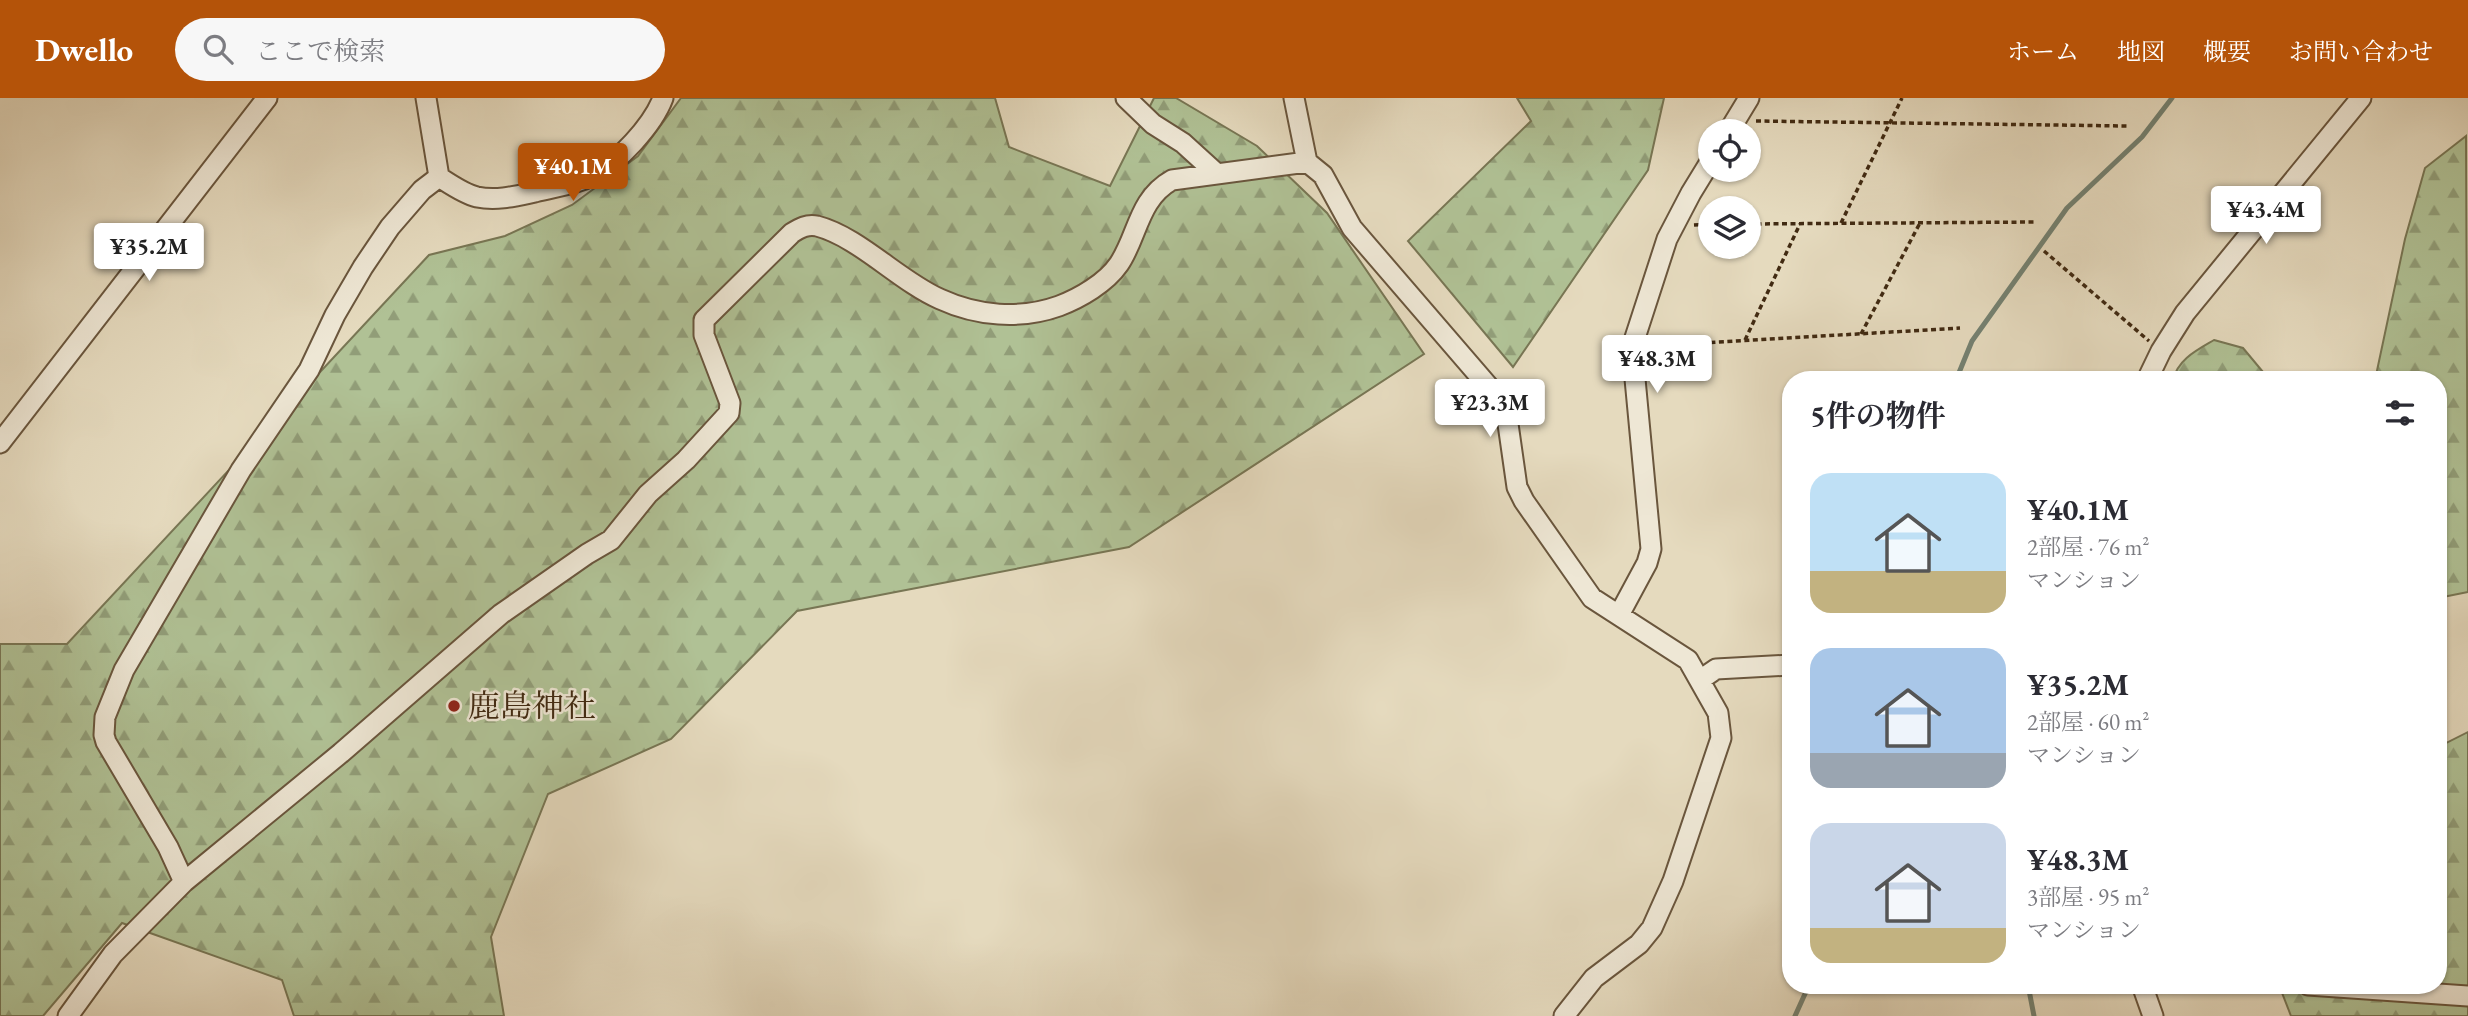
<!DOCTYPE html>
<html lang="ja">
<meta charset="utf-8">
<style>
body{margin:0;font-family:"EB Garamond","Noto Serif JP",serif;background:#f7f7f7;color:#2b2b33;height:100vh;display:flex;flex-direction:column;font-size:26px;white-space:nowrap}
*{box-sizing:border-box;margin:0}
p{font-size:23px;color:#7c7c81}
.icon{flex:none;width:38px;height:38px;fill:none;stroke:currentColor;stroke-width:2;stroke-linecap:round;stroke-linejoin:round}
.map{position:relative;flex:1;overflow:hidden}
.sheet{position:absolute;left:1782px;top:273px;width:665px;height:623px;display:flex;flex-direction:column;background:#fff;border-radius:28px;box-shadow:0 2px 5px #0004}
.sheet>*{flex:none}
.controls{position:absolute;left:1698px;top:21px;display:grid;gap:14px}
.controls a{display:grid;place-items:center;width:63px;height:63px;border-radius:50%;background:#fff;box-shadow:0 2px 5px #0004;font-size:35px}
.price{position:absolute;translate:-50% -60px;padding:0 16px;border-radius:7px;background:#fff;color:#222;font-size:23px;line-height:46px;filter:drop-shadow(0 2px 4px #0008)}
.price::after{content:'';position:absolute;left:50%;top:42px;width:21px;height:16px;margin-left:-10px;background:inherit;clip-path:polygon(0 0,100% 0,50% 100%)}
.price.active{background:#b45309;color:#fff}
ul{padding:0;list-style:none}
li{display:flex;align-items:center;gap:21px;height:175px;padding:0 28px}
li span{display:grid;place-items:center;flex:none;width:196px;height:140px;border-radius:21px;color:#555}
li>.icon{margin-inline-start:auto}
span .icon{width:84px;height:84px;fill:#fffc;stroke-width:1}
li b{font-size:30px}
h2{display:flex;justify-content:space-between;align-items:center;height:84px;padding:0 28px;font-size:30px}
header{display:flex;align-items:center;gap:42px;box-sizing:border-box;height:98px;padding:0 35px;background:#b45309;color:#fff}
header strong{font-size:33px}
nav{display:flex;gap:38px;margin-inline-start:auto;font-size:24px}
.search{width:490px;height:63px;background:#f7f7f7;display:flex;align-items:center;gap:18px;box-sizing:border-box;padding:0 24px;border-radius:38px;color:#7c7c81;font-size:26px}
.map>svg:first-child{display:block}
</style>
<header>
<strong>Dwello</strong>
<div class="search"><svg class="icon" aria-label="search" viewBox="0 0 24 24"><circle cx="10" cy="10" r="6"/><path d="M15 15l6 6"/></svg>ここで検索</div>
<nav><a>ホーム</a><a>地図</a><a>概要</a><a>お問い合わせ</a></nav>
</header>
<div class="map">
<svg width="2468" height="918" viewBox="0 0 2468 918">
<defs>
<pattern id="forest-firs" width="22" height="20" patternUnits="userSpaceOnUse" patternTransform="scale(1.75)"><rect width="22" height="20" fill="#b0c195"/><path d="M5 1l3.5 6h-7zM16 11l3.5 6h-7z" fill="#919d78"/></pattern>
</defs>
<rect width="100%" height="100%" fill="#e5dabe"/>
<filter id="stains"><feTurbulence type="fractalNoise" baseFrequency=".00286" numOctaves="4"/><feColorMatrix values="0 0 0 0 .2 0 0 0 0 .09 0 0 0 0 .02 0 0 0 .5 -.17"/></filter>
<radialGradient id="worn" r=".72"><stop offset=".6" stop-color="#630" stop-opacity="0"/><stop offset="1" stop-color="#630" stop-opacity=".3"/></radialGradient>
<path fill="url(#forest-firs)" stroke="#787654" stroke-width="2" d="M 681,0 L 995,0 L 1009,49 L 1110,88 L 1154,0 L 1176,0 L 1257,48 L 1327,115 L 1424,256 L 1129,449 L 797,513 L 671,641 L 548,696 L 491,839 L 504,918 L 294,918 L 282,882 L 122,825 L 43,918 L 0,918 L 0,546 L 67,546 L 429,157 L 505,138 L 572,107 L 638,58 Z
M 1517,0 L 1664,0 L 1648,72 L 1513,269 L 1408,143 L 1531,23 Z
M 2466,38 L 2468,494 L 2438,500 L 2438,282 L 2375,282 L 2405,141 L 2425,70 Z
M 2214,242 L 2243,250 L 2263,274 L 2264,282 L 2173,282 C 2178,261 2197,252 2214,242 Z
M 2468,634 L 2468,918 L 2291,918 L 2279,887 L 2438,887 L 2438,649 Z"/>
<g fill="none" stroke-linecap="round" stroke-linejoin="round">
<path stroke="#748171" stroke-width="5" d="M 1956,282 L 1972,243 L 2067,110 L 2142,39 L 2172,0
M 2028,887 L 2034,918
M 1795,918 L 1809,887"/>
<defs>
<path id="minor" d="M 426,0 L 439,79
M 1126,0 L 1153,26 L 1183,45 L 1216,75
M 1294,0 L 1307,64 L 1323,77 L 1352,130 L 1495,296 L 1508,326 L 1517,389 L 1524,403 L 1592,500 L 1688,562 L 1718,615 L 1721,640 L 1673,783 L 1652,830 L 1639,846 L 1594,880 L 1564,918
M 1729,33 L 1749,0
M 439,79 C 450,86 464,96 477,99 C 497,103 516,98 535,94 C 554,89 574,87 592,78 C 618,65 653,27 663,0
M 2147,282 L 2161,253 L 2185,215 L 2361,0
M 0,345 L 267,0
M 1619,517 L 1647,465 L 1651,451 L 1632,249 L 1667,141 L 1691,95 L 1710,64
M 1700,582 L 1716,571 L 1790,567
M 184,784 L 168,749 L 106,644 L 104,637 L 105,619 L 124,572 L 241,372 L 309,272 L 335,217 L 363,169 L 390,129 L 422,92 L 439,79
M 2142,887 L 2153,918
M 2308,887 L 2468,898
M 68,918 L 113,856 L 184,784 L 341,655 L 501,516 L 587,456 L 611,442 L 648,396 L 686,362 L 729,315 L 730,305 L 704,237 L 704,222 L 792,135 C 800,130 807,126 817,128 C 859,139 899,183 940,201 C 977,218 1020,222 1059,208 C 1080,200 1106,185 1119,166 C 1138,138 1138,101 1172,82 L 1307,64"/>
</defs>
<use href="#minor" stroke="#6a563d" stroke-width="23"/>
<path stroke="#412a12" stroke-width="3.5" stroke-dasharray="5 3.5" stroke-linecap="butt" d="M 1756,23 L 2127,28
M 1841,125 L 1902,0
M 1748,126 L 2036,124
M 1694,127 L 1710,126
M 2044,153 L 2149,243
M 1861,236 L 1920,125
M 1745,242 L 1800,126
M 1651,248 L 1960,230"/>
<use href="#minor" stroke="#eee7d5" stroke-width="19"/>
</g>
<circle fill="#8f2418" stroke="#eee7d5" stroke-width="2.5" cx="454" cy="608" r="7"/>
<g text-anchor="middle" stroke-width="5" stroke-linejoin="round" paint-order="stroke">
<g font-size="32" fill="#412a12" stroke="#eee7d5" text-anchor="start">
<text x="468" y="619">鹿島神社</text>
</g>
</g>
<rect width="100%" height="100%" filter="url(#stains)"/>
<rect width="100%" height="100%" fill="url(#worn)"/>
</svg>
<div class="controls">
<a><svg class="icon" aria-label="locate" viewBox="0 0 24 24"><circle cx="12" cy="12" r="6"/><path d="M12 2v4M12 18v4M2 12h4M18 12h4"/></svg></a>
<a><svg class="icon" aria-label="layers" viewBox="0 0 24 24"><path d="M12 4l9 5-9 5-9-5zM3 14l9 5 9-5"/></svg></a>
</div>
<b class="price active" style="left:573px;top:105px">¥40.1M</b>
<b class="price" style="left:2266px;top:148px">¥43.4M</b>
<b class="price" style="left:149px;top:185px">¥35.2M</b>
<b class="price" style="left:1657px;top:297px">¥48.3M</b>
<b class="price" style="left:1490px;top:341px">¥23.3M</b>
<section class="sheet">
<h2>5件の物件<svg class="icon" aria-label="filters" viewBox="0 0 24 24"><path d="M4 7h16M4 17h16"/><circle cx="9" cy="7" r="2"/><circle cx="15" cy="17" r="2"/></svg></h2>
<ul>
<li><span style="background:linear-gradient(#bfe0f5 70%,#c2b280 0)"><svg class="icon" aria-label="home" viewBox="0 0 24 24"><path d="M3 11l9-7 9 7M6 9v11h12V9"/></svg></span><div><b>¥40.1M</b><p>2部屋 · 76 m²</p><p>マンション</p></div></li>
<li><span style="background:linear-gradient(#a9c7e8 75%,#9aa5b1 0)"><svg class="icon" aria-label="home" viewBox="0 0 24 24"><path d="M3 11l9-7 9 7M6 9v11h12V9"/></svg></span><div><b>¥35.2M</b><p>2部屋 · 60 m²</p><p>マンション</p></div></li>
<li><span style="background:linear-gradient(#c9d6e8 75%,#c2b280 0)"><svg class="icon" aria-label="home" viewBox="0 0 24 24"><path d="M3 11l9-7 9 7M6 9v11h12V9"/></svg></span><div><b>¥48.3M</b><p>3部屋 · 95 m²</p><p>マンション</p></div></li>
</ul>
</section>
</div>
